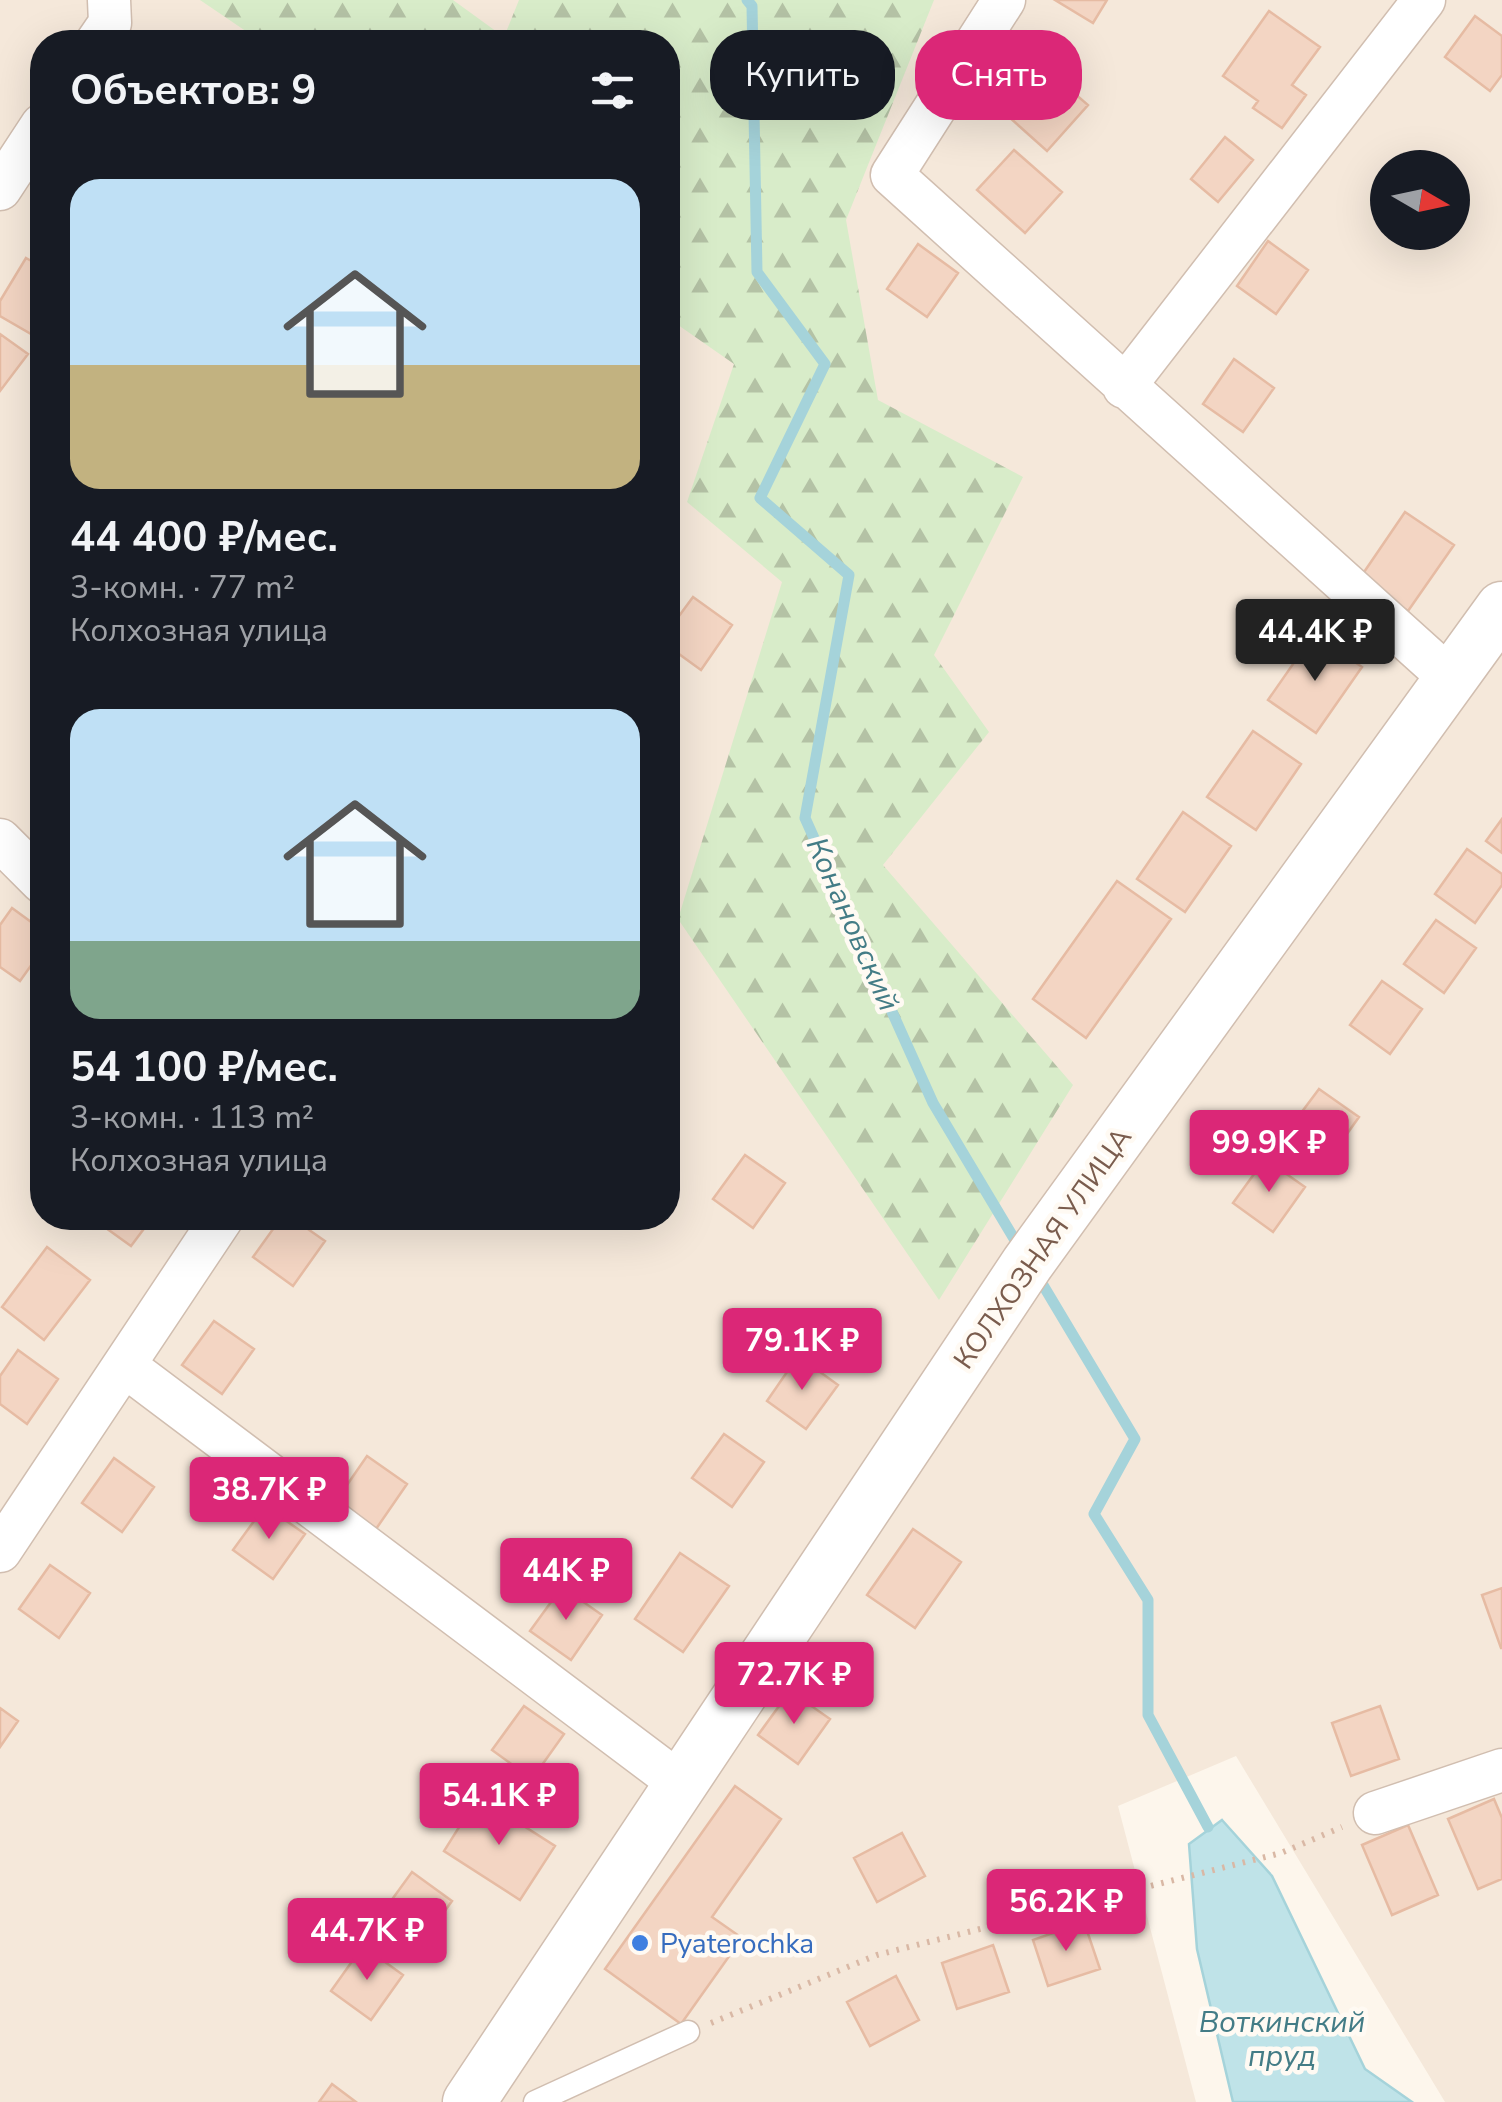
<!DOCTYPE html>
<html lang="ru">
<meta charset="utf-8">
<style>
body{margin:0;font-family:"Nunito Sans",sans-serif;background:#20242c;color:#f1f3f6;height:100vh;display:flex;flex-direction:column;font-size:38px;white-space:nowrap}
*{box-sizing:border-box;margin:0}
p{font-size:32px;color:#9ea1a6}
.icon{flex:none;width:55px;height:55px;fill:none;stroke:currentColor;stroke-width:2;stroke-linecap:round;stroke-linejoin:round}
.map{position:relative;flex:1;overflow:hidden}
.side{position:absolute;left:30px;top:30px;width:650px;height:1200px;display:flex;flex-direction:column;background:#171b24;border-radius:40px;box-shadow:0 10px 40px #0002}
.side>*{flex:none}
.hud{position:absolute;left:710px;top:30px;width:640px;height:90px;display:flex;gap:20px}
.needle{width:65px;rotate:99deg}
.fabs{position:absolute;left:1370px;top:150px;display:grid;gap:20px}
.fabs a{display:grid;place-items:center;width:100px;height:100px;border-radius:50%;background:#171b24;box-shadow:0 10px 40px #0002;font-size:50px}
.price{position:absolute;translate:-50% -85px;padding:0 22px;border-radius:10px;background:#db2777;color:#fff;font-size:32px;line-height:65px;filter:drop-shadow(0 2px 5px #0008)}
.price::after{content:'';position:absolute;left:50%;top:60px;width:30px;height:22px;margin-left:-15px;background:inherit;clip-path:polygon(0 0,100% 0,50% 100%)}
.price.selected{background:#222;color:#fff}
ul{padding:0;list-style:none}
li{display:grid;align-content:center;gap:20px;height:530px;padding:0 40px}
li span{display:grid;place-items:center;height:310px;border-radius:30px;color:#555}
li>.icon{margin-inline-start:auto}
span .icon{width:180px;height:180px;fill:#fffc;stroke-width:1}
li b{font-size:42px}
h2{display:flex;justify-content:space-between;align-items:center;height:120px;padding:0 40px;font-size:42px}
.chip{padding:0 35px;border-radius:40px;background:#171b24;box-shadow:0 10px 40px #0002;font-size:35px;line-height:90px}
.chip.selected{background:#db2777;color:#fff}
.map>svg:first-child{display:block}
</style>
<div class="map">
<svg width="1502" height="2102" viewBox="0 0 1502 2102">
<defs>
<pattern id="forest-firs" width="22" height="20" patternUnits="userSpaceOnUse" patternTransform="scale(2.5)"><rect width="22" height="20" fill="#d8ecc9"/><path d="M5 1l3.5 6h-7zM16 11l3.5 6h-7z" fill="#b4c2a5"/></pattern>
</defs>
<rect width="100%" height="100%" fill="#fdf6ec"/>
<path fill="#f5e8da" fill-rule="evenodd" d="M 0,0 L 1502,0 L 1502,2102 L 1445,2102 L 1236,1756 L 1118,1806 L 1196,2102 L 0,2102 ZM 42,42 L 668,42 L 668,1218 L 42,1218 ZM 1388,168 L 1452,168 L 1452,232 L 1388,232 Z"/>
<path fill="url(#forest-firs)" d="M 200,0 L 453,0 L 504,37 L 519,0 L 934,0 L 846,220 L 878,400 L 1023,477 L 934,655 L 989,732 L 883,865 L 1073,1085 L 939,1300 L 678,919 L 782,582 L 687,502 L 734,364 L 668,318 L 668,42 L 262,42 Z"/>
<path fill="#bfe3e8" stroke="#a5d3da" stroke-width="2.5" d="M 1222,1820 L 1272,1876 L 1365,2069 L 1412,2102 L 1233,2102 L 1197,1949 L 1189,1844 Z"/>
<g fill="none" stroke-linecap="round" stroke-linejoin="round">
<path stroke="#a5d3da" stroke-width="11" d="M 747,0 L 752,6 L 757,272 L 825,364 L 760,498 L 849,575 L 805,818 L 933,1103 L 1019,1247
M 1037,1275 L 1135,1439 L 1094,1514 L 1148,1600 L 1148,1715 L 1208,1827"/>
</g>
<path fill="#f3d5c3" stroke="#e6bba3" stroke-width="2.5" d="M 1055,0 L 1107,0 L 1093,23 Z
M 1269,11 L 1320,47 L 1292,85 L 1306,95 L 1282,128 L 1253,108 L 1258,101 L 1223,76 Z
M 1475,16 L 1502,36 L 1502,75 L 1490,91 L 1445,57 Z
M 1020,63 L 1042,83 L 1051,73 L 1088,105 L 1047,151 L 989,99 Z
M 1225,137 L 1253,160 L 1218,202 L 1191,179 Z
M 1014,150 L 1062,192 L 1025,233 L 977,190 Z
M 1268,241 L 1308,270 L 1276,314 L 1237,286 Z
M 918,244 L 958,273 L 927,317 L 887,289 Z
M 26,258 L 42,267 L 42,331 L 38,338 L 0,316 L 0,301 Z
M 0,334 L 28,354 L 0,391 Z
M 1234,359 L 1274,388 L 1243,432 L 1203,404 Z
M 1405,512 L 1454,545 L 1408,611 L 1360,578 Z
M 693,597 L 732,625 L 701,670 L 668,646 L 668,631 Z
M 1314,634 L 1362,667 L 1316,733 L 1268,700 Z
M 1253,731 L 1301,764 L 1256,830 L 1207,797 Z
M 1183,812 L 1231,846 L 1185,912 L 1137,879 Z
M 1502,819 L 1502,853 L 1486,841 Z
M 1467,849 L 1502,874 L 1502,885 L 1475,923 L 1435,894 Z
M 1117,881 L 1171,919 L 1086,1038 L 1033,999 Z
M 12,908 L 42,930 L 42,950 L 20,981 L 0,967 L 0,925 Z
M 1436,920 L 1476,948 L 1444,993 L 1404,964 Z
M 1382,981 L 1422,1009 L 1390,1054 L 1350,1025 Z
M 1319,1089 L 1359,1117 L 1327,1162 L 1286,1133 Z
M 745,1155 L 785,1183 L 753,1228 L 713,1199 Z
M 1265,1159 L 1305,1187 L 1273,1232 L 1233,1203 Z
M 92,1218 L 152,1218 L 131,1246 Z
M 281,1218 L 292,1218 L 325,1241 L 293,1286 L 253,1257 Z
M 47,1247 L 90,1280 L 44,1340 L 2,1307 Z
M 214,1321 L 254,1349 L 222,1394 L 182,1365 Z
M 18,1350 L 58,1379 L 27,1424 L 0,1404 L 0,1376 Z
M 798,1356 L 838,1385 L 806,1429 L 767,1401 Z
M 724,1434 L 764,1462 L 732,1507 L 692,1478 Z
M 367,1456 L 407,1484 L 376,1529 L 336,1501 Z
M 114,1458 L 154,1487 L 122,1532 L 82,1503 Z
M 265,1506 L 305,1534 L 273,1579 L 233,1550 Z
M 913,1529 L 961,1562 L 915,1628 L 867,1595 Z
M 680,1553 L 729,1586 L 683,1652 L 635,1619 Z
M 50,1565 L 90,1593 L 59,1638 L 19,1609 Z
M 562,1587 L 602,1615 L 571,1660 L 530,1631 Z
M 1502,1588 L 1502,1648 L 1501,1648 L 1482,1595 Z
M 790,1691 L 830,1719 L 798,1764 L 758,1735 Z
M 524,1706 L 564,1734 L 532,1779 L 492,1750 Z
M 1380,1706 L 1399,1759 L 1351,1776 L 1332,1723 Z
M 0,1708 L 18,1721 L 0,1747 Z
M 735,1786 L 781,1819 L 712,1917 L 742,1938 L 681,2024 L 605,1969 Z
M 478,1797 L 555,1846 L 520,1900 L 444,1851 Z
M 1494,1799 L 1502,1818 L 1502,1879 L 1478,1889 L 1448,1819 Z
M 1408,1825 L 1438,1895 L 1392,1915 L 1362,1845 Z
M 902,1833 L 925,1876 L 877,1902 L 854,1858 Z
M 412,1872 L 452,1901 L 420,1945 L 380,1916 Z
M 1084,1922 L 1100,1969 L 1048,1986 L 1033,1940 Z
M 993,1945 L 1009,1992 L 957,2009 L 942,1963 Z
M 363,1946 L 403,1975 L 371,2020 L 331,1991 Z
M 896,1976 L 919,2020 L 870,2046 L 847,2002 Z
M 332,2084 L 356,2102 L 319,2102 Z"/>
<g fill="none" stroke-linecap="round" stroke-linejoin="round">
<defs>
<path id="service" d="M 535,2102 L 688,2032"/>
<path id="minor" d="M 1004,0 L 892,175 L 1451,679
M 97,42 L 110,23 L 109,0
M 0,189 L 42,125
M 1124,387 L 1424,0
M 0,840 L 42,882
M 125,1366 L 681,1784
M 0,1551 L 222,1218
M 1375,1813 L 1502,1770"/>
<path id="tertiary" d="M 469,2102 L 1027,1264 L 1502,608"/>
</defs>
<use href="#service" stroke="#d1beb0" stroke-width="25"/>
<use href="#minor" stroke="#d1beb0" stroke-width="45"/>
<use href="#tertiary" stroke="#d1beb0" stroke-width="55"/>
<path stroke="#d9b8a5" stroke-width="6" stroke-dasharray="2.5 8" stroke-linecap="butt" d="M 711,2023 L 877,1955 L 1281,1853 L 1342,1827"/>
<use href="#service" stroke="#fff" stroke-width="22"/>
<use href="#minor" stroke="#fff" stroke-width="42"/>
<use href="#tertiary" stroke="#fff" stroke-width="52"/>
</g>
<circle fill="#3f7fe0" stroke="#fffaf3" stroke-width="4" cx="640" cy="1943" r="10"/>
<g text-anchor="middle" stroke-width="9" stroke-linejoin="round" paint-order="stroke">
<g font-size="28" fill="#7a5c4d" stroke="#fffaf3">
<text transform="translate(1042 1248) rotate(-55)" y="10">КОЛХОЗНАЯ УЛИЦА</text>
</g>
<g font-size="28" fill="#366cbe" stroke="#fffaf3" text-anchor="start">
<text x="660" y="1953">Pyaterochka</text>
</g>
<g font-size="30" font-style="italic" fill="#437c86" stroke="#fffaf3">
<text transform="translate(853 924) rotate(66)" y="10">Конановский</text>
<text x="1282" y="2032">Воткинский<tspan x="1282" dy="34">пруд</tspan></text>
</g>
</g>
</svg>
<div class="fabs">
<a><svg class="needle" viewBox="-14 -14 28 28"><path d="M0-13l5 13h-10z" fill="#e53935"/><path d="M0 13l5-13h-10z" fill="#9ea1a6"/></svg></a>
</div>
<b class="price selected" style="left:1315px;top:684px">44.4K ₽</b>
<b class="price" style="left:1269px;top:1195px">99.9K ₽</b>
<b class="price" style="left:802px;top:1393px">79.1K ₽</b>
<b class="price" style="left:269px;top:1542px">38.7K ₽</b>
<b class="price" style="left:566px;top:1623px">44K ₽</b>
<b class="price" style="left:794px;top:1727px">72.7K ₽</b>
<b class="price" style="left:499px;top:1848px">54.1K ₽</b>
<b class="price" style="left:1066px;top:1954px">56.2K ₽</b>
<b class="price" style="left:367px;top:1983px">44.7K ₽</b>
<div class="hud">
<a class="chip">Купить</a>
<a class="chip selected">Снять</a>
</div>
<section class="side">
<h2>Объектов: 9<svg class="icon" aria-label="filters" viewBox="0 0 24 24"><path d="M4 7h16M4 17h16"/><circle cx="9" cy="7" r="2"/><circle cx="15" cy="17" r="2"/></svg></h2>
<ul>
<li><span style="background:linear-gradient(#bfe0f5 60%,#c2b280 0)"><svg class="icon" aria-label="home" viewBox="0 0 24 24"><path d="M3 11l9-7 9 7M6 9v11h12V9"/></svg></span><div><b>44 400 ₽/мес.</b><p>3-комн. · 77 m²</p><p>Колхозная улица</p></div></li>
<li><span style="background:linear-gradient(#bfe0f5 75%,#7fa58c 0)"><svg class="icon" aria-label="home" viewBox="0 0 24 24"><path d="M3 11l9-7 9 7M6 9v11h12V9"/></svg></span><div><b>54 100 ₽/мес.</b><p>3-комн. · 113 m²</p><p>Колхозная улица</p></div></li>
</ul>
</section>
</div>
